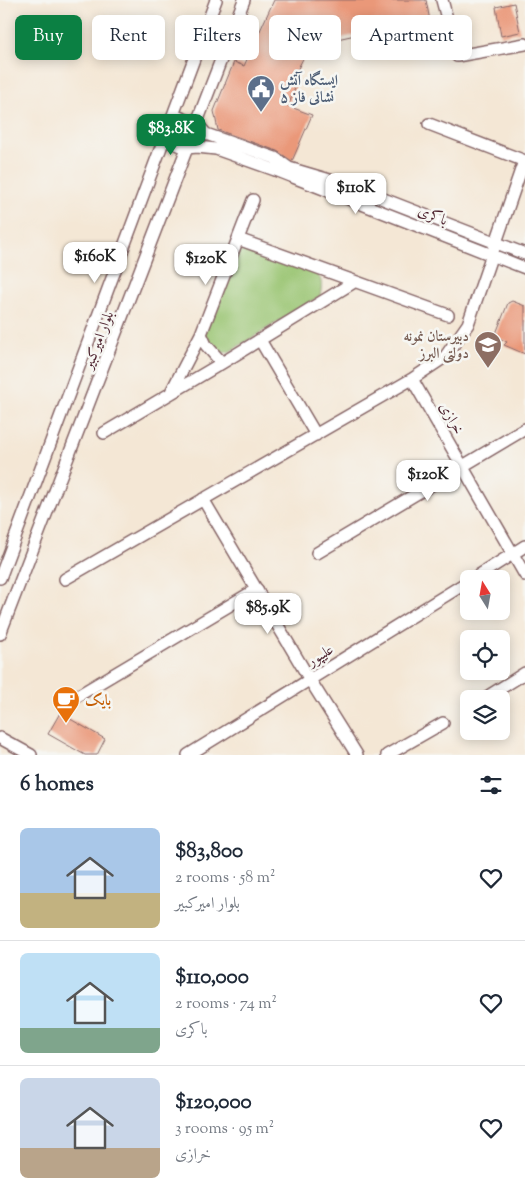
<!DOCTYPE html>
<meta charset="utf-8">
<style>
body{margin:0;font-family:"Sorts Mill Goudy",Amiri,serif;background:#f2f2f3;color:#1f2937;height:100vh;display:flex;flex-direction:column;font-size:19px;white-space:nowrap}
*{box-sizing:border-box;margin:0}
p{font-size:16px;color:#747a83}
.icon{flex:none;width:28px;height:28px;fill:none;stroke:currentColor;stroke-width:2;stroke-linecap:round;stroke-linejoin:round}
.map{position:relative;height:755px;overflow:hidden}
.details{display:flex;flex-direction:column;background:#fff;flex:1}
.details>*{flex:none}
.top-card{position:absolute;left:15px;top:15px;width:495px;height:45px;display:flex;gap:10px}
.needle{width:32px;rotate:349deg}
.fabs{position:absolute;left:460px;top:570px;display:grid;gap:10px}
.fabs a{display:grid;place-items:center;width:50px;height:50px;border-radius:8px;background:#fff;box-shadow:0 2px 12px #0003;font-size:25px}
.price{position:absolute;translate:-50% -42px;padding:0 11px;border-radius:10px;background:#fff;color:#222;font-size:16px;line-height:32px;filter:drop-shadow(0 1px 2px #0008)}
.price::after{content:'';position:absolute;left:50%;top:30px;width:15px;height:11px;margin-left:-8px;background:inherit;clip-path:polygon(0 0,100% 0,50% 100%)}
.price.current{background:#0b8043;color:#fff}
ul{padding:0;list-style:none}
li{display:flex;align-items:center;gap:15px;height:125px;padding:0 20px}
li+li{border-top:1px solid #e0e1e3}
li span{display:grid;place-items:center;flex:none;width:140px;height:100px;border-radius:8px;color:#555}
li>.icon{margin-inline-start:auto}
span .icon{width:60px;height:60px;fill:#fffc;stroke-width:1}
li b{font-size:21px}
h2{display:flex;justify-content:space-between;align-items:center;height:60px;padding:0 20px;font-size:21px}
.pill{padding:0 18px;border-radius:8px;background:#fff;box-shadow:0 2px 12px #0003;font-size:18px;line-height:45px}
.pill.current{background:#0b8043;color:#fff}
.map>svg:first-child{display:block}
</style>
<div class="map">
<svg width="525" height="755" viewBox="0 0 525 755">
<rect width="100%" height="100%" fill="#f6f6f2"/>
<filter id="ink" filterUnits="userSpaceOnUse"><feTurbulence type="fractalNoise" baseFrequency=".02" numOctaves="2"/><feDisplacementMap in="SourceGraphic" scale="10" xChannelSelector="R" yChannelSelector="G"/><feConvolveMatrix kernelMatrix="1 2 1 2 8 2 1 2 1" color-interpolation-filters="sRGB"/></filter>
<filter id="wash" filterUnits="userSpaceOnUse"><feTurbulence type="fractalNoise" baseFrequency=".0096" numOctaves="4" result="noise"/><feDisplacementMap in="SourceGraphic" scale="20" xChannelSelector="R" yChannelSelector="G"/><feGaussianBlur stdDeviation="1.12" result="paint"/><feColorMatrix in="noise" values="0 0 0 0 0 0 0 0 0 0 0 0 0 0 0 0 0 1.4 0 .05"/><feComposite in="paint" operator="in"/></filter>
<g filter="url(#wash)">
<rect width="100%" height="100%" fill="#f4e7d5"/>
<path fill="#99c471" stroke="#72724e" d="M 248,248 L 316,273 C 323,280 322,286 320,296 L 229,352 L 219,353 L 204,334 L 235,254 L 241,250 Z"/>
<g id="blocks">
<path fill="#ea9879" d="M 274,0 L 426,0 L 430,21 L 369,32 L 310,45 L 290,84 L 296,86 L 288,106 L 312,115 L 292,161 L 277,151 L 218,130 L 214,111 L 234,62 L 244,66 Z
M 514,3 L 520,32 L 501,36 L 496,7 Z
M 512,301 L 525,306 L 525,354 L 504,345 L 507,342 L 495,336 L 508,303 Z
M 60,713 L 105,739 L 97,755 L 85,755 L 48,734 Z"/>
</g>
</g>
<g filter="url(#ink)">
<use href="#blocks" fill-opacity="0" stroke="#866566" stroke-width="1"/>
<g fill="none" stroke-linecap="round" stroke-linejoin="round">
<defs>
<path id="minor" d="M 442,0 L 457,56 L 525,44
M 174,115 L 197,124 L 206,134 L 275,158 L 289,168 L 350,186 L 525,254
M 429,124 L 525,161
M 163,139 L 187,148 L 197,147 L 216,149 L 275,170 L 525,268
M 238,239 L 448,315
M 260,340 L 316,435
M 222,363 L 206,345 L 201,334 L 253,200
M 412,379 L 525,575
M 170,394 L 201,334
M 104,433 L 222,363 L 354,282
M 203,499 L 310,680 L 357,755
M 317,553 L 525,429
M 0,578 L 216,0
M 65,579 L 412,379 L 445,357 L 468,324 L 524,161
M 473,579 L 525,546
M 0,634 L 244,0
M 490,695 L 525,673
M 69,701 L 257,589
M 0,738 L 31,755
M 188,755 L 469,581
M 387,755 L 443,723"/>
</defs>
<use href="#minor" stroke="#866566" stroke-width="14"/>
<use href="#minor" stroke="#fff" stroke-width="11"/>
</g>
</g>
<defs>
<symbol id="civic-pin" viewBox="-11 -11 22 30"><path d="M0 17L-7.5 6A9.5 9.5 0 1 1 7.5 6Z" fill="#5c6f8a" stroke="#f6f6f2"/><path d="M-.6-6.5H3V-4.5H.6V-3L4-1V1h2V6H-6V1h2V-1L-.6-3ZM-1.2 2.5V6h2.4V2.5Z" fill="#fff"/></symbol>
<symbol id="school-pin" viewBox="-11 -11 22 30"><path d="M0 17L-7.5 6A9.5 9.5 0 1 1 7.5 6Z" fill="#8d6e63" stroke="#f6f6f2"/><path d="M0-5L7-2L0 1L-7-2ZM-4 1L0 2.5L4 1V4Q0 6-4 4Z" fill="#fff"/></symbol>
<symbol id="cafe-pin" viewBox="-11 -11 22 30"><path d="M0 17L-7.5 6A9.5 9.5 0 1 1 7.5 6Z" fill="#e8710a" stroke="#f6f6f2"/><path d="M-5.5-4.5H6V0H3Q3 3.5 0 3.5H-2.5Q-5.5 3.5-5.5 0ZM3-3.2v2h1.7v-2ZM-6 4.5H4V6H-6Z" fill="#fff"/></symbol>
</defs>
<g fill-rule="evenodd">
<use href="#civic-pin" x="245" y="73" width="32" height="43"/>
<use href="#school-pin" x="472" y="329" width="32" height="43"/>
<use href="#cafe-pin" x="50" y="684" width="32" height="43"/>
</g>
<g text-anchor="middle" stroke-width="5" stroke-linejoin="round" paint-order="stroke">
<g font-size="15" font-weight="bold" fill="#4e5e75" stroke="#f6f6f2" text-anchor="start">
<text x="280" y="85">ایستگاه آتش<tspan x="280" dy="17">نشانی فاز ۵</tspan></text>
</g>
<g font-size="15" fill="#4a1f2b" stroke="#f6f6f2">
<text transform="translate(433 215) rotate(22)" y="5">باکری</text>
<text transform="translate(98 340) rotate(-69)" y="5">بلوار امیرکبیر</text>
<text transform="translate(452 418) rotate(60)" y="5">خرازی</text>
<text transform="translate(320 655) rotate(-32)" y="5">علیپور</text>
</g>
<g font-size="15" font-weight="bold" fill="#785e54" stroke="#f6f6f2" text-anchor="end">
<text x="469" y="341">دبیرستان نمونه<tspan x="469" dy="17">دولتی البرز</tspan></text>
</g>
<g font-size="15" font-weight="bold" fill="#c56008" stroke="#f6f6f2" text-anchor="start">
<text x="85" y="705">بایک</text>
</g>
</g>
</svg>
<div class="fabs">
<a><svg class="needle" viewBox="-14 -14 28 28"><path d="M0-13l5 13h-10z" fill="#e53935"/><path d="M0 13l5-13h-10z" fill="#747a83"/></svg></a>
<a><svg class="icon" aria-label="locate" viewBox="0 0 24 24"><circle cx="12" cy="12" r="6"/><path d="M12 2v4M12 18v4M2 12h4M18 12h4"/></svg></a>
<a><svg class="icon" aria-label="layers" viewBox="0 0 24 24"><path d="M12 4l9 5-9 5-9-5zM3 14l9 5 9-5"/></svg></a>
</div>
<b class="price current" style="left:171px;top:156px">$83.8K</b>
<b class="price" style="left:356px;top:215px">$110K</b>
<b class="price" style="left:95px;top:284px">$160K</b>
<b class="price" style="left:206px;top:286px">$120K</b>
<b class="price" style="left:428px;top:502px">$120K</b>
<b class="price" style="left:268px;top:635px">$85.9K</b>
<div class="top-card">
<a class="pill current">Buy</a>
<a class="pill">Rent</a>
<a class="pill">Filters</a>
<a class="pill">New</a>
<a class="pill">Apartment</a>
</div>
</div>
<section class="details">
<h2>6 homes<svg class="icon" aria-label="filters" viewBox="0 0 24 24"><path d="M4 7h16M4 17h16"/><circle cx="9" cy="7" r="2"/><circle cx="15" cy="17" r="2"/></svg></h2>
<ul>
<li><span style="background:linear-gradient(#a9c7e8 65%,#c2b280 0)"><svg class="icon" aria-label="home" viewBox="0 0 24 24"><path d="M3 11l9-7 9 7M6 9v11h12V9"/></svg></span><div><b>$83,800</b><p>2 rooms · 58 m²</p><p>بلوار امیرکبیر</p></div><svg class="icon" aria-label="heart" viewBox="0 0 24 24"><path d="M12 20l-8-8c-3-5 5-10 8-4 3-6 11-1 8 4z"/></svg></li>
<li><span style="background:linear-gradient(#bfe0f5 75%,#7fa58c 0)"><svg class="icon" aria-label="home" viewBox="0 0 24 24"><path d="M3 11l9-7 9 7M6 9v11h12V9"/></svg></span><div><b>$110,000</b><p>2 rooms · 74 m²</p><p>باکری</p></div><svg class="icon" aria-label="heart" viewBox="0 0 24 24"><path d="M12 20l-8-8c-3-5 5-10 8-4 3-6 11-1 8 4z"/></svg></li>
<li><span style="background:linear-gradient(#c9d6e8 70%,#b9a48a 0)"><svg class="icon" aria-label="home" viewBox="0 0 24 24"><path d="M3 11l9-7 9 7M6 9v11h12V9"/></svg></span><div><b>$120,000</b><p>3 rooms · 95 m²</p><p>خرازی</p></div><svg class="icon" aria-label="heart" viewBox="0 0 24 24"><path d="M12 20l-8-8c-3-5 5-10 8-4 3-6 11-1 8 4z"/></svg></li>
</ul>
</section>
